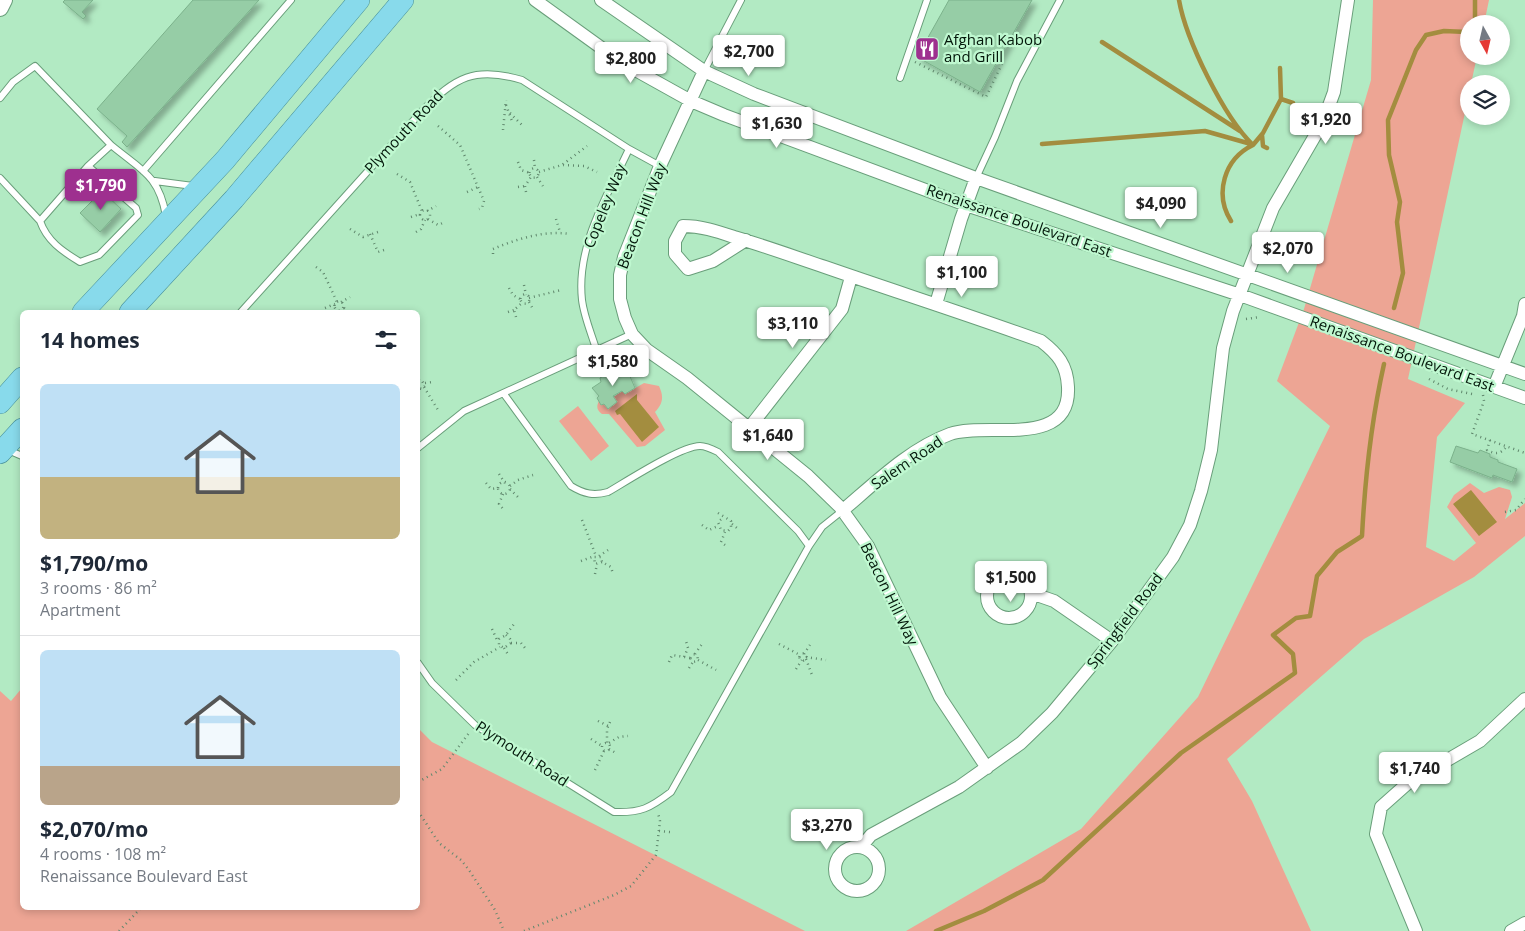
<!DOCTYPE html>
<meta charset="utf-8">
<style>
body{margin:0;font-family:"Open Sans",sans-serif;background:#f6f6f7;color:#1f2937;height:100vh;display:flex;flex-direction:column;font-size:19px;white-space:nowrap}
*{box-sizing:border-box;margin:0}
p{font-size:16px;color:#747a83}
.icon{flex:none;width:28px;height:28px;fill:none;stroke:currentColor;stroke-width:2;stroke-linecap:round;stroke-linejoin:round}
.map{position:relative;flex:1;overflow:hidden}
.side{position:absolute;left:20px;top:310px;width:400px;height:600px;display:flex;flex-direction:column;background:#fff;border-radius:8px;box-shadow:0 2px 8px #0003}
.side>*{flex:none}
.needle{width:32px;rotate:172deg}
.tools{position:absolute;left:1460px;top:15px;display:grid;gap:10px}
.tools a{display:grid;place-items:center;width:50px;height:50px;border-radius:50%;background:#fff;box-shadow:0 2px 8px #0003;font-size:25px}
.price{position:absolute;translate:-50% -42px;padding:0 11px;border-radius:5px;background:#fff;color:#222;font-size:16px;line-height:32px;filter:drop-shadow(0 1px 2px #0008)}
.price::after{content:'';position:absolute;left:50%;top:30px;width:15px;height:11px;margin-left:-8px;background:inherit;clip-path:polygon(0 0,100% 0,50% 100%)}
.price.current{background:#9e308f;color:#fff}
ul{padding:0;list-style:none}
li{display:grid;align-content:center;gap:10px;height:265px;padding:0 20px}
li+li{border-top:1px solid #e0e1e3}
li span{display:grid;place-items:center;height:155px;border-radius:8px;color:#555}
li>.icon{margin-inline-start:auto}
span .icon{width:90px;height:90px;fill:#fffc;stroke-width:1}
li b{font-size:21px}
h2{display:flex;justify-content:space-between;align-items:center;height:60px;padding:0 20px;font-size:21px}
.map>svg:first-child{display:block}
</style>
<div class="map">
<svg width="1525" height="931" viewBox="0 0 1525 931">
<defs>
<filter id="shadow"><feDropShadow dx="4.5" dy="4.5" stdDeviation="2.5" flood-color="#0004"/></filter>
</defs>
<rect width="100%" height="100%" fill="#b2eac3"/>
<path fill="#eda594" d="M 1373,0 L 1489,0 L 1484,24 L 1469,24 L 1469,56 L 1477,56 L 1471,84 L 1469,84 L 1469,94 L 1408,379 L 1465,403 L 1437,437 L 1426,547 L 1454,561 L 1476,543 L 1447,507 L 1454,495 L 1470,483 L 1484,493 L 1499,487 L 1510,490 L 1512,497 L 1505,519 L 1525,503 L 1525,536 L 1474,577 L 1364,639 L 1227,759 L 1252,801 L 1311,931 L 906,931 L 1081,829 L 1198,697 L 1330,426 L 1277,381 L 1304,309 L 1371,80 Z
M 644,383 L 659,386 C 664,397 663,403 655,412 L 665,430 L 645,446 L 637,447 L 609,414 L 602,414 C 597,410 596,407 599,401 L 601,405 L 604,404 L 622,391 L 625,394 Z
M 578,406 L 609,446 L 591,461 L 559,421 Z
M 22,688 L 22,908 L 418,908 L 418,728 L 432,742 L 805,931 L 0,931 L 0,691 L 11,701 Z"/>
<path fill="#a38d3f" d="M 637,394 L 637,400 L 659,427 L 642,442 L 620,414 L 617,415 L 615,411 Z
M 1471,490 L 1497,522 L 1479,536 L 1453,504 Z"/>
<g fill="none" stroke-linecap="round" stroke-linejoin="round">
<path stroke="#a38d3f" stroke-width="4.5" d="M 1179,0 C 1186,40 1224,117 1253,145 L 1263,133 L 1281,99 L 1293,103
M 1473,24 L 1475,21 L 1475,0
M 1102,42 L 1240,131
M 1280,68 L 1281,99
M 1262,135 L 1263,146 L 1267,148
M 1042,144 L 1205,131 L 1251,144
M 1231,221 C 1214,194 1224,159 1253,145
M 1394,308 L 1403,273 L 1397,222 L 1400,202 L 1389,155 L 1388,120 L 1416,50 L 1426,35 L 1444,31 L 1467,32 L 1469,29
M 936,931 L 984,911 L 1043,880 L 1181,753 L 1295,673 L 1293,654 L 1273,635 L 1296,618 L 1310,616 L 1317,576 L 1337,552 L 1362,536 C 1365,478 1371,422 1384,364"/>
</g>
<path fill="#96cda6" stroke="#7bb18b" filter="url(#shadow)" d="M 65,0 L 93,0 L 82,12 L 86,16 L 83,19 L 63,2 Z
M 193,0 L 259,0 L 127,147 L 122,142 L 127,136 L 97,109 Z
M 949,0 L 1032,0 L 980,92 L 917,57 Z
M 102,191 L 121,209 L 100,232 L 80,213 Z
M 621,367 L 626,375 L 629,374 L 635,388 L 625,394 L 622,391 L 613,396 L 617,402 L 608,409 L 604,404 L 601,405 L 597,398 L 599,396 L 592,388 L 601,382 L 600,378 L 609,372 L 612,374 Z
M 1456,446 L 1478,453 L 1480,450 L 1490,454 L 1490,457 L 1498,460 L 1498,462 L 1517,469 L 1512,482 L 1493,475 L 1492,478 L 1450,462 Z"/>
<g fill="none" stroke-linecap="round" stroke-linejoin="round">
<defs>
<path id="service" d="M 704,71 L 741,0
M 900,78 L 927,0
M 0,98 L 13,82 L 35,66 L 111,145 L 88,166 L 40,221 L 0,178
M 111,145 C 141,170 159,175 166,216
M 143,171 L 291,0
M 976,178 L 995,137 L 1017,81 L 1060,0
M 155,181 L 193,186
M 40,221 C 47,241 62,251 80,262 L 99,255 L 138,215 L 136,208 L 88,166
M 241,312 L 422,111 C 455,77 475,66 522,80 L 629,149 L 660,166
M 597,352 C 592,335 584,317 582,300 C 576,246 607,196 629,149
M 504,394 L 571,486 C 584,494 594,496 608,492 C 627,481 681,446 700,446 C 706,446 712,449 718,452 L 798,531 L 809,546
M 418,448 L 464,411 L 632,334
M 8,450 L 22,456
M 418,663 L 432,683 L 475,725 L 614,812 C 641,813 650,808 671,792 L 809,546 L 822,527 L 842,511"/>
<path id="minor" d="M 535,0 L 621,62 L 691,101 L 724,115 L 966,205 L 1240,295 L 1525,398
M 601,0 L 704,71 L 754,94 L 976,178 L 1525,374
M 704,71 L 660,166 L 624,257 L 620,275 L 620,299 L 625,318 L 632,334 L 647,350 L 687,378 L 808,476 L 840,507 L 868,546 L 940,697 L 987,768
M 746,240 L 713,261 L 688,269 L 675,254 L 675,241 L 683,226 C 701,226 716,231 734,237 C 765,246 795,257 825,267 C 897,292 969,315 1041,341 C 1058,354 1067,365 1068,387 C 1071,450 986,421 950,434 C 909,449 875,483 842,511
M 936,304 L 961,219 L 976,178
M 1494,387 L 1523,316 L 1525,304
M 749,428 L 842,309 L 851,277
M987 596a22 22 0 1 1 44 0a22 22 0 1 1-44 0Z
M 1031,593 L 1054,601 L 1112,641
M 861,847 L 871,835 L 959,787 L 1021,743 L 1052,713 L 1112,641 L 1173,557 L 1190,525 L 1201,491 L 1211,450 L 1223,348 L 1233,311 L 1273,208 L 1323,122 L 1334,92 L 1348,0
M835 869a22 22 0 1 1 44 0a22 22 0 1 1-44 0Z
M 1416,931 L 1376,834 L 1381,807 L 1408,783 L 1480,741 L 1525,699
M 1511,931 L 1525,923"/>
<path id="tertiary" d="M 0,8 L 4,0"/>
<path id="trunk" d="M 83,312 L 225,160 L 359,0
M 130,312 L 234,199 L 403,0
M 0,403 L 22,378
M 0,453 L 22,429"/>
</defs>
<use href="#service" stroke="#699e7a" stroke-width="8"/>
<use href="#minor" stroke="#699e7a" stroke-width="14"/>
<use href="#tertiary" stroke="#699e7a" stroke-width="18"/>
<use href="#trunk" stroke="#478f99" stroke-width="22"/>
<path stroke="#60886d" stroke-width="2.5" stroke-dasharray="1 4" stroke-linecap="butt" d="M 915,62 L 986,97 L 1002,64
M 506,105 L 512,121
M 510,113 L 522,125
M 438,126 L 460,145 L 484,201 L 482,208 L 479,209
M 503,130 L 506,100
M 534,160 L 535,169
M 518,162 L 521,170 L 530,173
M 563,165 L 584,166 L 597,172
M529.5 173a4.5 4.5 0 1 1 9 0a4.5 4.5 0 1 1-9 0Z
M 539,172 L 562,165 L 587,146
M 397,174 L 410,182 L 422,211
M 537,177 L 543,186
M 518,187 L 525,186
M 467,192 L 478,187
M 526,192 L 525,186 L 531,177
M420 215a5 5 0 1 1 10 0a5 5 0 1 1-10 0Z
M 427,211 L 436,206
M 411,217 L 420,214
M 428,219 L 438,225 L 445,222
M 556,219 L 560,232
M 350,229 L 363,237 L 378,232
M 416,232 L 421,229 L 425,220
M 370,234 L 378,252 L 384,250
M 493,254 L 493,249 C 517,239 544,230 570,234
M 316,267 L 323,272 L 337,302
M 524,285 L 526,295
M 509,288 L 513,295 L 520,299
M520.5 299a4.5 4.5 0 1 1 9 0a4.5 4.5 0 1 1-9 0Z
M 529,298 L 561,290
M334.5 306a4.5 4.5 0 1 1 9 0a4.5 4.5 0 1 1-9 0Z
M 341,302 L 350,297
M 529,302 L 533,309
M 325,308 L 335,304
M 344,308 L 349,312
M 508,312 L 514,310
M 516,317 L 514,310 L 522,303
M 1246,319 L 1260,317
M 418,369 L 419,381
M 1429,379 L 1448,389 L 1472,394
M 418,382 L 422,381 L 425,386 L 422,389 L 418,388
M 425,383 L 433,382
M 424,387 L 438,410
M 1483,395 L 1484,401 L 1472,434 L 1525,453
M 1490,440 L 1487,450 C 1495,454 1500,455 1506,447
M 499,474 L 505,483
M498 488a6 6 0 1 1 12 0a6 6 0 1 1-12 0Z
M 486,483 L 491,489 L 498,488
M 510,486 L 518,480 L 533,475
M 510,489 L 518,497
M 503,494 L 499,504 L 504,510
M 1505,512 L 1516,510 L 1525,499
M 718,513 L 731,521 L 731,528 L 728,531 L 721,530 L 718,522 L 724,517
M 582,520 L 596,556
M 732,524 L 737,528
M 702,525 L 709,530 L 718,526
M 725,545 L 721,542 L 725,532
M 599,556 L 608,550
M 581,561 L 592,557 L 593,559
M 602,562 L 595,564 L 594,557 L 601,557 L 602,562 L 611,567 L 613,574
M 418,569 L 422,570
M 595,574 L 597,564
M 492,629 L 497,640
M 506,635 L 510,639 L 511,643 L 504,648 L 499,645 L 499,639 L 506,635 L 514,624
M 511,643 L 521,643 L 525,648
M 779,644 L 800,655
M 504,648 L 509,656
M799.5 657a3.5 3.5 0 1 1 7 0a3.5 3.5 0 1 1-7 0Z
M 695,654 L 702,644
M 804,654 L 810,645
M690.5 658a3.5 3.5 0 1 1 7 0a3.5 3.5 0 1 1-7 0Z
M 684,657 L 688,648 L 686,641
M 806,657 L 826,660
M 806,659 L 812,675
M 698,660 L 716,670
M 669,662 L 672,655 L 691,658
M 689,668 L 693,662
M 796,669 L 802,660
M 456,680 L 474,662 L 500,647
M 598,721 L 608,726
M 610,722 L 607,729 L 607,744 L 619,737 L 628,736
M 591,739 L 602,746
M602 747a4 4 0 1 1 8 0a4 4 0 1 1-8 0Z
M 609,749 L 616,753
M 595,770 L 604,751
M 418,782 L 442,769 L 469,733
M 418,811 L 439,843 L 461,860 L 469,870 L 495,910 L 504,931
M 659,831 L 670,832
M 119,931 L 141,908
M 524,931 L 614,895 L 631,886 L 656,855 L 660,821 L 658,813"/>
<use href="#service" stroke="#fff" stroke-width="6"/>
<use href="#minor" stroke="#fff" stroke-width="12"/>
<use href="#tertiary" stroke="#fff" stroke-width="16"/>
<use href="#trunk" stroke="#88daeb" stroke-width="21"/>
</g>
<defs>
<symbol id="restaurant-square" viewBox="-11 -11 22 22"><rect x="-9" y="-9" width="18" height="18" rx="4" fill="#9e308f" stroke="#bff8d0"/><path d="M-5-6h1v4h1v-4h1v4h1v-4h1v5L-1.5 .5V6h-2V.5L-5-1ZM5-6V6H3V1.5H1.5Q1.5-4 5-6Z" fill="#fff"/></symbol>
</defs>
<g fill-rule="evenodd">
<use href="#restaurant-square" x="913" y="35" width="28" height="28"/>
</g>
<g text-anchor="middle" stroke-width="4.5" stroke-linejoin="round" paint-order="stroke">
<g font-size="15" fill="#03170a" stroke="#bff8d0" text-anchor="start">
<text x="944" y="45">Afghan Kabob<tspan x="944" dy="17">and Grill</tspan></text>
</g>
<g font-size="15" fill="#03170a" stroke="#bff8d0">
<text transform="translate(404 132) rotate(-47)" y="5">Plymouth Road</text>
<text transform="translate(605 206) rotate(-68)" y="5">Copeley Way</text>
<text transform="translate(642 216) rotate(-69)" y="5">Beacon Hill Way</text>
<text transform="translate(1019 221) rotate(19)" y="5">Renaissance Boulevard East</text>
<text transform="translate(1402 354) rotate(20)" y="5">Renaissance Boulevard East</text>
<text transform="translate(907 463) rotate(-34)" y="5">Salem Road</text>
<text transform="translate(889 594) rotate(64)" y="5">Beacon Hill Way</text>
<text transform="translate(1125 621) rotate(-53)" y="5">Springfield Road</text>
<text transform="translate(522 754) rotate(33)" y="5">Plymouth Road</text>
</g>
</g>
</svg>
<div class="tools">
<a><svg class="needle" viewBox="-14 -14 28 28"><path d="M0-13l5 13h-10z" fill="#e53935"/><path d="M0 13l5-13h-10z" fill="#747a83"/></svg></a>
<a><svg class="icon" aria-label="layers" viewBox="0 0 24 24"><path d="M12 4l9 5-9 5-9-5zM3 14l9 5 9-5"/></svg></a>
</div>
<b class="price" style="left:749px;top:77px">$2,700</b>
<b class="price" style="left:631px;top:84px">$2,800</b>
<b class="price" style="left:1326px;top:145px">$1,920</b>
<b class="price" style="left:777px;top:149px">$1,630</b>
<b class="price current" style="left:101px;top:211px">$1,790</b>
<b class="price" style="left:1161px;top:229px">$4,090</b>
<b class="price" style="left:1288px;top:274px">$2,070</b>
<b class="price" style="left:962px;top:298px">$1,100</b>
<b class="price" style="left:793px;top:349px">$3,110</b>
<b class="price" style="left:613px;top:387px">$1,580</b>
<b class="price" style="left:768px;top:461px">$1,640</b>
<b class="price" style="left:1011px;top:603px">$1,500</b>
<b class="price" style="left:1415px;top:794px">$1,740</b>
<b class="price" style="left:827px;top:851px">$3,270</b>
<section class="side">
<h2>14 homes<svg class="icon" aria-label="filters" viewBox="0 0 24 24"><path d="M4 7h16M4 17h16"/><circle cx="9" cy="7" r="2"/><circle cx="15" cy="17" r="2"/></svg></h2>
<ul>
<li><span style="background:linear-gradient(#bfe0f5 60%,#c2b280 0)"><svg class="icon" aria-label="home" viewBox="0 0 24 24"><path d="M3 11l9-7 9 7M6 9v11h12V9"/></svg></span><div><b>$1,790/mo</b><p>3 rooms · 86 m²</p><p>Apartment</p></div></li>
<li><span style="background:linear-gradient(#bfe0f5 75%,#b9a48a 0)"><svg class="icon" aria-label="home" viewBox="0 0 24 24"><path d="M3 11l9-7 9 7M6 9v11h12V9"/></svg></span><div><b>$2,070/mo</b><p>4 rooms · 108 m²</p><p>Renaissance Boulevard East</p></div></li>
</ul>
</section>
</div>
